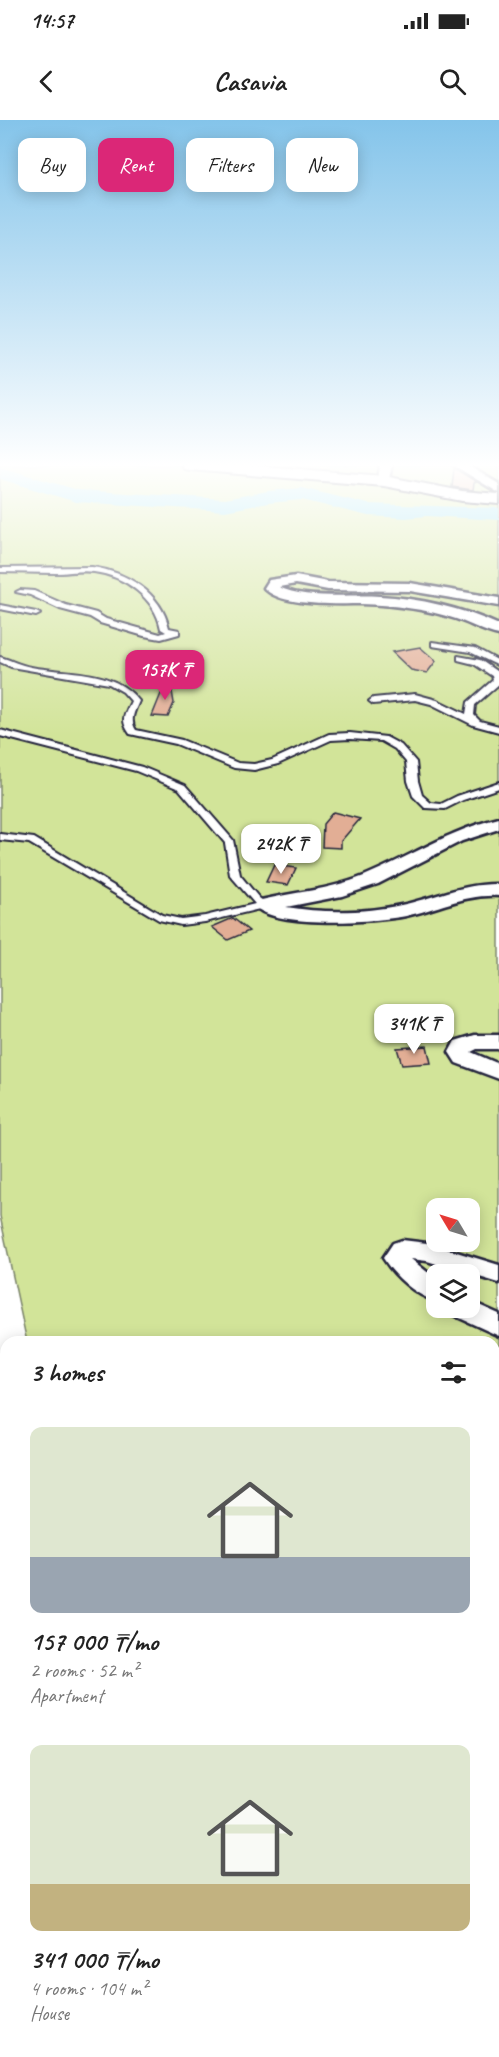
<!DOCTYPE html>
<meta charset="utf-8">
<style>
body{margin:0;font-family:Caveat,sans-serif;background:#f6f6f6;color:#222;height:100vh;display:flex;flex-direction:column;font-size:22px;white-space:nowrap}
*{box-sizing:border-box;margin:0}
p{font-size:20px;color:#767676}
.icon{flex:none;width:33px;height:33px;fill:none;stroke:currentColor;stroke-width:2;stroke-linecap:round;stroke-linejoin:round}
.map{position:relative;flex:1;overflow:hidden}
.sheet{position:absolute;left:0px;top:1216px;width:500px;height:722px;display:flex;flex-direction:column;background:#fff;border-radius:18px 18px 0 0;box-shadow:0 3px 15px #0003}
.sheet>*{flex:none}
.guide{position:absolute;left:18px;top:18px;width:464px;height:54px;display:flex;gap:12px}
.needle{width:39px;rotate:308deg}
.buttons{position:absolute;left:426px;top:1078px;display:grid;gap:12px}
.buttons a{display:grid;place-items:center;width:54px;height:54px;border-radius:12px;background:#fff;box-shadow:0 3px 15px #0003;font-size:30px}
.price{position:absolute;translate:-50% -51px;padding:0 14px;border-radius:12px;background:#fff;color:#222;font-size:20px;line-height:39px;filter:drop-shadow(0 2px 3px #0008)}
.price::after{content:'';position:absolute;left:50%;top:36px;width:18px;height:14px;margin-left:-9px;background:inherit;clip-path:polygon(0 0,100% 0,50% 100%)}
.price.selected{background:#db2777;color:#fff}
ul{padding:0;list-style:none}
li{display:grid;align-content:center;gap:12px;height:318px;padding:0 30px}
li span{display:grid;place-items:center;height:186px;border-radius:12px;color:#555}
li>.icon{margin-inline-start:auto}
span .icon{width:108px;height:108px;fill:#fffc;stroke-width:1}
li b{font-size:26px}
h2{display:flex;justify-content:space-between;align-items:center;height:72px;padding:0 30px;font-size:26px}
.tag{padding:0 21px;border-radius:12px;background:#fff;box-shadow:0 3px 15px #0003;font-size:21px;line-height:54px}
.tag.selected{background:#db2777;color:#fff}
.status{display:flex;justify-content:space-between;align-items:center;height:42px;padding:0 30px;background:#fff;direction:ltr}
.status svg{height:16px;fill:currentColor}
header{display:flex;justify-content:space-between;align-items:center;height:78px;padding:0 30px;background:#fff;font-size:27px;font-weight:700}
.map>svg:first-child{display:block}
</style>
<div class="status"><b>14:57</b><svg viewBox="0 0 49 12"><path d="M0 12V9h3v3zM5 12V6h3v6zM10 12V3h3v9zM15 12V0h3v12zM26 1h20v11H26zM47 4h2v5h-2z"/></svg></div>
<header><svg class="icon" aria-label="back" viewBox="0 0 24 24"><path d="M15 5l-7 7 7 7"/></svg>Casavia<svg class="icon" aria-label="search" viewBox="0 0 24 24"><circle cx="10" cy="10" r="6"/><path d="M15 15l6 6"/></svg></header>
<div class="map">
<svg width="499" height="1937" viewBox="0 0 499 1937">
<rect width="100%" height="100%" fill="#fff"/>
<filter id="ink" filterUnits="userSpaceOnUse"><feTurbulence type="fractalNoise" baseFrequency=".0167" numOctaves="2"/><feDisplacementMap in="SourceGraphic" scale="12" xChannelSelector="R" yChannelSelector="G"/><feConvolveMatrix kernelMatrix="1 2 1 2 8 2 1 2 1" color-interpolation-filters="sRGB"/></filter>
<g filter="url(#ink)">
<path fill="#d2e499" stroke="#7a836a" stroke-width="1.5" fill-rule="evenodd" d="M 0,345 L 499,345 L 499,1937 L 0,1937 L 0,1444 L 6,1449 L 6,1932 L 494,1932 L 494,1222 L 27,1222 L 0,1096 ZM 436,1089 L 470,1089 L 470,1122 L 436,1122 ZM 436,1155 L 470,1155 L 470,1188 L 436,1188 Z"/>
<g fill="none" stroke-linecap="round" stroke-linejoin="round">
<path fill="#8edcec" fill-rule="evenodd" d="M 0,347 L 78,370 L 225,379 L 268,371 L 302,368 L 368,384 L 499,388 L 499,400 L 427,396 L 406,398 L 368,396 L 302,380 L 268,383 L 225,391 L 76,382 L 0,359 Z"/>
</g>
<path fill="#e2ae95" stroke="#22223b" stroke-width="1.5" d="M 454,348 L 477,362 L 474,363 L 473,370 L 452,367 Z
M 420,527 L 436,541 L 427,553 L 411,550 L 392,532 Z
M 169,554 L 174,583 L 168,597 L 152,596 Z
M 333,692 L 360,699 L 341,721 L 341,728 L 322,727 L 323,704 Z
M 274,745 L 296,748 L 288,765 L 266,762 Z
M 233,798 L 249,811 L 228,820 L 212,807 Z
M 427,926 L 431,943 L 402,945 L 397,928 Z"/>
<g fill="none" stroke-linecap="round" stroke-linejoin="round">
<defs>
<path id="lane" d="M 92,447 C 126,452 161,472 169,508 L 179,510 L 179,514 L 161,519 L 144,516 L 100,503 L 90,497 L 60,489 L 30,475 L 16,472 L 20,470 L 34,471 L 66,485 L 96,493 L 106,499 L 160,514 L 166,512 L 161,509 C 155,478 125,456 94,452 C 81,450 69,453 56,453 C 38,453 19,452 0,452 L 0,448 Z
M 0,485 L 36,492 L 40,494 L 36,496 L 0,489 Z
M 432,522 L 475,528 L 499,541 L 499,546 L 470,532 L 432,526 Z
M 458,536 L 480,540 L 499,553 L 499,564 L 475,585 L 474,595 L 480,601 L 499,606 L 499,612 L 473,605 L 431,584 L 415,580 L 373,584 L 369,581 L 373,578 L 415,574 L 437,580 L 466,594 L 468,582 L 493,560 L 492,556 L 474,544 L 458,540 Z
M 0,537 C 11,540 20,545 31,547 C 68,554 114,548 139,581 C 135,591 129,600 136,610 L 182,620 L 238,643 L 254,644 L 272,640 L 329,614 L 350,613 L 386,617 L 401,625 L 416,642 L 418,661 L 422,675 L 431,683 L 441,684 L 457,676 L 499,662 L 499,668 L 463,680 L 445,689 L 425,688 L 413,676 L 408,661 L 406,642 L 395,629 L 381,621 L 350,619 L 331,620 L 278,644 L 254,650 L 234,648 L 176,624 L 130,614 C 120,600 124,596 131,581 L 123,572 L 109,564 L 11,547 L 0,542 Z
M 0,610 L 142,647 L 185,665 L 233,720 L 240,755 L 259,778 L 269,785 L 268,787 L 205,802 L 181,805 L 159,800 L 29,723 L 0,720 L 0,714 L 34,718 L 162,795 L 181,799 L 205,796 L 255,784 L 230,755 L 225,723 L 179,669 L 136,651 L 0,616 Z
M 494,1486 L 499,1487 L 499,1501 L 494,1500 Z"/>
<path id="street" d="M 380,345 L 392,345 L 388,364 L 380,364 L 378,361 Z
M 453,345 L 467,345 L 499,364 L 499,373 Z
M 296,456 L 328,462 L 410,463 L 499,478 L 499,486 L 410,471 L 328,470 L 296,464 L 279,467 C 305,480 350,474 379,476 C 419,478 462,488 499,505 L 499,515 C 484,512 471,504 456,499 C 426,489 393,485 361,484 C 338,484 280,487 264,468 L 269,460 Z
M 499,698 L 499,709 L 462,721 L 378,764 L 342,776 L 286,787 C 322,793 365,793 401,785 C 434,778 464,763 499,764 L 499,776 C 465,774 438,789 406,796 C 378,802 271,809 254,785 L 257,781 C 293,772 330,770 364,756 C 410,737 450,710 499,698 Z
M 475,915 L 499,915 L 499,929 L 477,929 L 471,932 L 499,944 L 499,959 L 456,943 L 449,932 L 455,921 Z
M 402,1120 L 427,1123 L 499,1145 L 499,1163 L 427,1141 L 411,1139 L 436,1159 L 436,1181 C 416,1176 394,1156 383,1138 L 393,1123 Z
M 470,1181 L 499,1194 L 499,1216 L 453,1195 L 449,1188 L 470,1188 Z
M 494,1288 L 499,1289 L 499,1312 L 494,1310 Z
M 494,1917 L 499,1922 L 499,1937 L 466,1937 L 465,1932 L 494,1932 Z"/>
<path id="secondary" d="M 181,345 L 250,345 L 384,356 L 462,371 L 499,374 L 499,384 L 462,381 L 384,366 L 190,350 L 184,349 Z"/>
</defs>
<use href="#lane" stroke="#22223b" stroke-width="4"/>
<use href="#street" stroke="#22223b" stroke-width="5"/>
<use href="#secondary" stroke="#22223b" stroke-width="4"/>
<use href="#lane" fill="#fff" fill-rule="evenodd"/>
<use href="#street" fill="#fff" fill-rule="evenodd"/>
<use href="#secondary" fill="#fff" fill-rule="evenodd"/>
</g>
</g>
<linearGradient id="sky" x2="0" y2="1"><stop stop-color="#84c4ea"/><stop offset="0.56" stop-color="#fff"/><stop offset="1" stop-color="#fff" stop-opacity="0"/></linearGradient>
<rect width="499" height="616" fill="url(#sky)"/>
</svg>
<div class="buttons">
<a><svg class="needle" viewBox="-14 -14 28 28"><path d="M0-13l5 13h-10z" fill="#e53935"/><path d="M0 13l5-13h-10z" fill="#767676"/></svg></a>
<a><svg class="icon" aria-label="layers" viewBox="0 0 24 24"><path d="M12 4l9 5-9 5-9-5zM3 14l9 5 9-5"/></svg></a>
</div>
<b class="price selected" style="left:165px;top:581px">157K ₸</b>
<b class="price" style="left:281px;top:755px">242K ₸</b>
<b class="price" style="left:414px;top:935px">341K ₸</b>
<div class="guide">
<a class="tag">Buy</a>
<a class="tag selected">Rent</a>
<a class="tag">Filters</a>
<a class="tag">New</a>
</div>
<section class="sheet">
<h2>3 homes<svg class="icon" aria-label="filters" viewBox="0 0 24 24"><path d="M4 7h16M4 17h16"/><circle cx="9" cy="7" r="2"/><circle cx="15" cy="17" r="2"/></svg></h2>
<ul>
<li><span style="background:linear-gradient(#dfe7d0 70%,#9aa5b1 0)"><svg class="icon" aria-label="home" viewBox="0 0 24 24"><path d="M3 11l9-7 9 7M6 9v11h12V9"/></svg></span><div><b>157 000 ₸/mo</b><p>2 rooms · 52 m²</p><p>Apartment</p></div></li>
<li><span style="background:linear-gradient(#dfe7d0 75%,#c2b280 0)"><svg class="icon" aria-label="home" viewBox="0 0 24 24"><path d="M3 11l9-7 9 7M6 9v11h12V9"/></svg></span><div><b>341 000 ₸/mo</b><p>4 rooms · 104 m²</p><p>House</p></div></li>
</ul>
</section>
</div>
